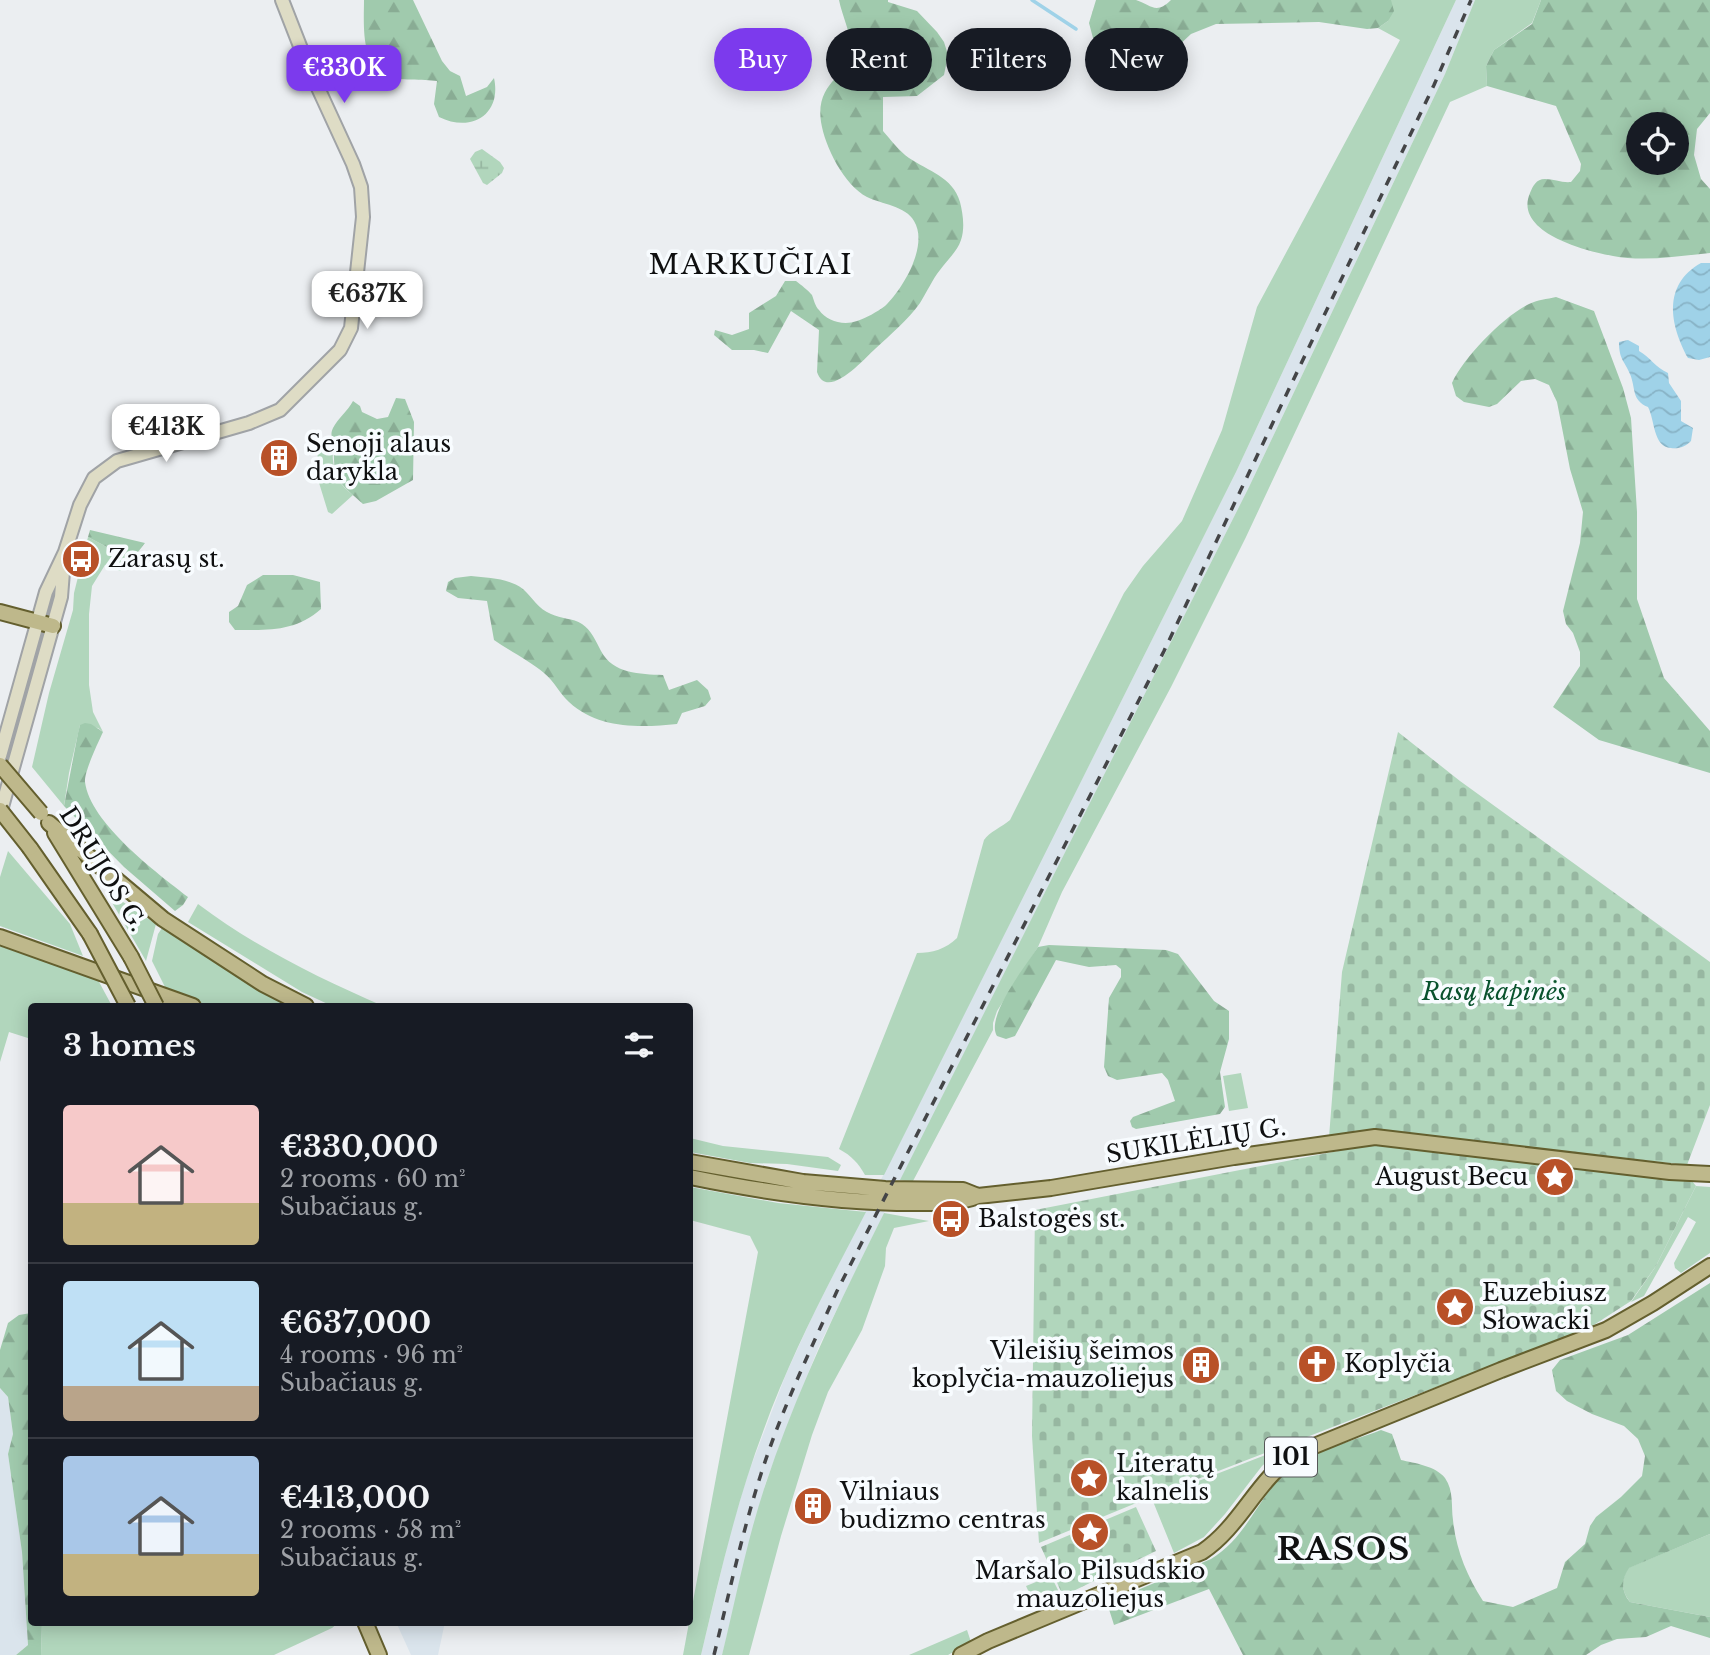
<!DOCTYPE html>
<meta charset="utf-8">
<style>
body{margin:0;font-family:"Libre Baskerville",serif;background:#242831;color:#f1f3f6;height:100vh;display:flex;flex-direction:column;font-size:26px;white-space:nowrap}
*{box-sizing:border-box;margin:0}
p{font-size:23px;color:#9ea1a6}
.icon{flex:none;width:38px;height:38px;fill:none;stroke:currentColor;stroke-width:2;stroke-linecap:round;stroke-linejoin:round}
.map{position:relative;flex:1;overflow:hidden}
.panel{position:absolute;left:28px;top:1003px;width:665px;height:623px;display:flex;flex-direction:column;background:#171b24;border-radius:7px;box-shadow:0 4px 18px #0003}
.panel>*{flex:none}
.guide{position:absolute;left:714px;top:28px;width:665px;height:63px;display:flex;gap:14px}
.tools{position:absolute;left:1626px;top:112px;display:grid;gap:14px}
.tools a{display:grid;place-items:center;width:63px;height:63px;border-radius:50%;background:#171b24;box-shadow:0 4px 18px #0003;font-size:35px}
.price{position:absolute;translate:-50% -60px;padding:0 16px;border-radius:14px;background:#fff;color:#222;font-size:23px;line-height:46px;filter:drop-shadow(0 2px 4px #0008)}
.price::after{content:'';position:absolute;left:50%;top:42px;width:21px;height:16px;margin-left:-10px;background:inherit;clip-path:polygon(0 0,100% 0,50% 100%)}
.price.active{background:#7c3aed;color:#fff}
ul{padding:0;list-style:none}
li{display:flex;align-items:center;gap:21px;height:175px;padding:0 35px}
li+li{border-top:2px solid #363941}
li span{display:grid;place-items:center;flex:none;width:196px;height:140px;border-radius:7px;color:#555}
li>.icon{margin-inline-start:auto}
span .icon{width:84px;height:84px;fill:#fffc;stroke-width:1}
li b{font-size:30px}
h2{display:flex;justify-content:space-between;align-items:center;height:84px;padding:0 35px;font-size:30px}
.tag{padding:0 24px;border-radius:32px;background:#171b24;box-shadow:0 4px 18px #0003;font-size:24px;line-height:63px}
.tag.active{background:#7c3aed;color:#fff}
.map>svg:first-child{display:block}
</style>
<div class="map">
<svg width="1710" height="1655" viewBox="0 0 1710 1655">
<defs>
<pattern id="forest-firs" width="22" height="20" patternUnits="userSpaceOnUse" patternTransform="scale(1.75)"><rect width="22" height="20" fill="#a0caad"/><path d="M5 1l3.5 6h-7zM16 11l3.5 6h-7z" fill="#89ac94"/></pattern>
<pattern id="wetland-marsh" width="20" height="14" patternUnits="userSpaceOnUse" patternTransform="scale(1.75)"><rect width="20" height="14" fill="#b1d6bc"/><path d="M1 5h8M5 5V1M11 12h8M15 12V8" fill="none" stroke="#97b7a1"/></pattern>
<pattern id="cemetery-stones" width="16" height="16" patternUnits="userSpaceOnUse" patternTransform="scale(1.75)"><rect width="16" height="16" fill="#b1d6bc"/><path d="M2 7V4a2 2 0 0 1 4 0v3zM10 15v-3a2 2 0 0 1 4 0v3z" fill="#97b7a1"/></pattern>
<pattern id="water-waves" width="16" height="10" patternUnits="userSpaceOnUse" patternTransform="scale(1.75)"><rect width="16" height="10" fill="#9fd2e8"/><path d="M0 5q4-4 8 0t8 0" fill="none" stroke="#88b3c6"/></pattern>
</defs>
<rect width="100%" height="100%" fill="#ebeef1"/>
<path fill="#dae4ec" d="M 1456,0 L 1475,0 L 1445,74 L 1249,487 L 884,1213 L 820,1344 L 790,1418 L 765,1485 L 722,1655 L 701,1655 L 731,1530 L 748,1474 L 786,1374 L 813,1315 L 1236,472 Z
M 0,1388 L 8,1397 L 13,1434 L 8,1454 L 22,1552 L 28,1645 L 16,1655 L 0,1655 Z
M 396,1622 L 445,1622 L 438,1655 L 411,1655 Z"/>
<path fill="#b1d6bc" d="M 1391,0 L 1456,0 L 1236,472 L 884,1175 L 865,1175 C 858,1163 852,1156 839,1149 L 917,953 C 932,953 946,949 957,938 L 984,840 C 989,832 1002,827 1010,820 L 1124,593 L 1143,566 L 1182,521 L 1222,430 L 1257,307 L 1400,40 L 1378,28 L 1388,21 Z
M 1475,0 L 1541,0 L 1532,23 L 1494,50 L 1486,66 L 1487,86 L 1450,102 L 1246,537 L 1171,687 L 1062,892 L 1038,947 L 997,1011 L 993,1023 L 993,1030 L 913,1181 L 900,1180 L 1249,487 L 1445,74 Z
M 330,437 C 335,446 332,452 333,460 C 334,476 341,486 353,495 L 332,514 L 328,512 L 316,473 L 319,441 Z
M 88,537 L 122,555 L 134,557 L 120,571 L 105,565 L 92,586 L 89,614 L 89,685 L 93,712 L 103,732 L 98,728 L 80,725 L 69,773 L 64,806 L 32,767 L 49,693 L 73,610 L 74,593 Z
M 8,851 L 70,924 L 83,956 L 0,926 L 0,877 Z
M 111,896 L 114,896 L 156,924 L 146,961 L 110,899 Z
M 198,904 C 255,947 319,978 383,1006 L 332,1006 L 302,992 L 188,922 Z
M 162,928 L 289,1006 L 211,1006 L 167,991 L 152,961 L 158,934 Z
M 0,946 L 98,980 L 112,1006 L 32,1006 L 31,1039 L 9,1032 L 0,1062 Z
M 1241,1073 L 1248,1108 L 1229,1111 L 1223,1076 Z
M 690,1138 L 723,1146 L 828,1157 L 841,1165 L 838,1171 L 787,1164 L 750,1163 L 690,1152 Z
M 1696,1186 L 1710,1187 L 1710,1253 L 1681,1273 L 1675,1268 L 1674,1263 L 1696,1222 L 1688,1217 L 1644,1296 L 1631,1302 L 1656,1266 Z
M 690,1187 L 778,1203 L 866,1212 C 829,1283 791,1354 764,1429 C 736,1503 719,1579 701,1655 L 683,1655 L 758,1252 L 750,1236 L 690,1220 Z
M 884,1213 L 929,1221 L 894,1228 L 886,1248 L 885,1266 L 862,1330 L 828,1392 L 812,1435 L 781,1536 L 749,1655 L 722,1655 C 736,1598 747,1539 766,1483 C 797,1390 840,1301 884,1213 Z
M 1281,1449 L 1262,1466 L 1225,1514 L 1204,1537 L 1174,1553 L 1152,1499 Z
M 1710,1534 L 1710,1617 L 1630,1602 C 1621,1591 1621,1580 1628,1568 Z
M 1051,1576 L 1062,1598 L 1036,1607 L 1026,1586 Z
M 42,1622 L 339,1622 L 332,1628 L 274,1655 L 41,1655 Z
M 967,1630 L 971,1642 L 948,1655 L 909,1655 Z"/>
<path fill="url(#forest-firs)" fill-rule="evenodd" d="M 364,0 L 413,0 L 442,61 L 450,71 L 460,76 L 466,96 L 487,87 L 494,78 C 502,115 471,133 439,117 L 434,104 L 437,81 C 424,79 398,81 387,76 C 360,64 364,24 364,0 Z
M 839,0 L 888,0 L 888,2 L 917,11 L 937,32 L 944,42 L 948,55 L 944,75 L 917,96 L 883,97 L 883,131 C 891,140 899,151 909,158 C 928,171 953,177 960,202 C 963,214 965,228 961,240 C 957,252 947,260 940,270 C 932,280 927,292 920,303 C 908,320 891,334 875,349 C 865,358 827,402 817,372 L 819,330 L 791,311 L 768,353 L 754,350 L 732,350 L 714,335 L 715,330 L 732,335 L 749,329 L 749,313 L 776,296 L 785,281 L 796,281 C 801,285 808,290 812,295 C 814,300 815,306 819,310 C 827,321 843,326 857,321 C 866,318 877,312 885,306 C 903,289 929,245 914,221 C 906,206 881,204 867,197 C 844,185 825,147 821,122 C 815,81 849,77 851,51 C 852,35 842,16 839,0 Z
M 1096,0 C 1108,0 1125,0 1136,0 C 1151,5 1156,15 1171,0 L 1391,0 L 1394,11 L 1388,21 L 1378,28 L 1367,29 L 1319,22 L 1216,24 L 1191,34 L 1177,47 L 1166,53 L 1151,55 L 1093,38 L 1089,23 Z
M 1541,0 L 1710,0 L 1710,113 L 1697,129 L 1694,155 L 1701,179 L 1710,189 L 1710,253 C 1679,256 1644,262 1613,256 C 1585,251 1513,232 1530,193 C 1533,186 1536,179 1545,179 C 1554,179 1562,183 1571,182 L 1580,171 L 1581,164 L 1556,106 L 1487,86 L 1486,66 L 1494,50 L 1532,24 ZM 1638,124 L 1676,124 L 1676,163 L 1638,163 Z
M 1556,297 L 1594,311 L 1623,388 L 1631,418 L 1637,512 L 1637,599 L 1664,678 L 1710,731 L 1710,773 L 1599,740 L 1553,707 L 1580,666 L 1580,652 L 1573,633 L 1566,624 L 1563,611 L 1580,543 L 1583,512 L 1570,469 L 1557,402 L 1549,385 L 1535,379 L 1521,381 L 1497,404 L 1489,407 L 1464,402 L 1456,396 L 1452,383 C 1464,357 1503,317 1529,304 C 1537,300 1547,299 1556,297 Z
M 396,398 L 405,399 L 414,422 L 413,480 L 376,501 L 363,504 C 340,483 333,481 334,449 C 334,440 329,436 333,428 C 338,418 348,411 353,401 L 360,406 L 362,412 L 377,419 L 388,417 Z
M 90,530 L 145,543 L 134,557 L 122,555 L 88,537 Z
M 263,575 L 293,575 L 320,582 L 321,609 C 295,632 268,630 235,630 L 229,622 L 229,612 L 238,606 L 247,585 Z
M 471,576 C 489,578 508,578 523,589 C 533,598 538,609 551,614 C 561,619 573,618 582,624 C 591,630 596,641 601,651 C 613,674 640,674 663,675 L 669,690 L 697,680 L 708,690 L 711,699 L 705,706 L 682,713 L 677,724 C 640,728 598,729 569,702 C 560,694 554,681 544,673 C 530,661 510,651 494,640 L 487,601 L 458,598 L 446,591 L 448,582 L 455,578 Z
M 85,723 L 91,724 L 103,732 C 98,743 84,772 85,782 C 90,823 157,873 188,897 L 183,905 L 175,911 L 124,867 L 64,806 L 78,733 L 80,725 Z
M 1049,945 L 1166,950 L 1178,954 L 1214,1001 L 1229,1011 L 1229,1039 L 1220,1072 L 1225,1107 L 1220,1114 L 1136,1129 L 1132,1127 L 1130,1121 L 1133,1117 L 1175,1101 L 1168,1080 L 1162,1073 L 1117,1080 L 1108,1076 L 1104,1067 L 1109,998 L 1121,977 L 1121,969 L 1116,965 L 1089,967 L 1056,960 L 1015,1036 L 1006,1039 L 997,1036 C 985,1017 1026,965 1038,947 Z
M 1710,1283 L 1710,1534 L 1629,1568 C 1621,1580 1621,1591 1630,1602 L 1710,1617 L 1710,1638 L 1671,1626 L 1646,1637 L 1617,1639 L 1601,1645 L 1586,1655 L 1243,1655 L 1209,1589 L 1114,1625 L 1107,1603 L 1211,1559 C 1245,1538 1254,1506 1280,1478 C 1305,1452 1348,1443 1381,1430 L 1392,1434 L 1401,1460 C 1414,1463 1436,1466 1445,1478 C 1454,1491 1451,1506 1453,1520 C 1456,1550 1467,1576 1483,1601 L 1513,1607 L 1557,1588 L 1565,1562 L 1585,1544 L 1590,1526 L 1596,1517 L 1621,1497 L 1642,1476 L 1645,1456 L 1638,1439 L 1624,1426 L 1592,1414 L 1567,1401 L 1556,1391 L 1552,1370 L 1560,1360 L 1628,1335 Z
M 31,1313 L 32,1622 L 42,1622 L 41,1655 L 16,1655 L 28,1645 L 22,1552 L 8,1454 L 13,1434 L 8,1397 L 0,1388 L 0,1350 L 8,1323 L 19,1315 Z"/>
<path fill="url(#wetland-marsh)" d="M 482,149 L 500,162 L 504,168 L 502,173 L 487,185 L 483,183 L 470,159 L 475,152 Z"/>
<path fill="url(#cemetery-stones)" d="M 1398,732 L 1460,781 L 1710,962 L 1710,1105 L 1687,1165 L 1375,1130 L 1329,1137 L 1342,972 Z
M 1379,1143 L 1692,1181 L 1696,1186 L 1656,1266 L 1631,1301 L 1589,1328 L 1146,1499 L 1039,1543 L 1032,1436 L 1035,1210 Z
M 1136,1507 L 1156,1551 L 1063,1596 L 1041,1547 Z"/>
<path fill="url(#water-waves)" d="M 1701,263 L 1710,263 L 1710,357 L 1699,360 L 1688,358 C 1670,325 1662,285 1701,263 Z
M 1628,340 L 1639,346 L 1639,351 C 1650,357 1656,368 1668,373 L 1669,383 L 1681,401 L 1681,421 L 1693,428 L 1691,441 C 1685,447 1679,449 1671,448 C 1653,447 1655,420 1648,407 C 1631,400 1636,388 1630,374 C 1624,360 1619,359 1619,342 Z"/>
<g fill="none" stroke-linecap="round" stroke-linejoin="round">
<path stroke="#9fd2e8" stroke-width="3.5" d="M 1032,0 L 1076,29"/>
<defs>
<path id="secondary" d="M 0,756 L 46,592 L 65,552 L 80,505 L 94,478 L 117,461 L 249,423 L 280,410 L 340,350 L 351,328 L 363,217 L 361,187 L 353,164 L 307,64 L 282,0
M 0,814 L 61,597 L 64,559"/>
<path id="primary" d="M 0,612 L 53,626
M 49,823 L 163,919 L 263,984 L 306,1006
M 55,833 L 131,957
M 30,848 L 90,934
M 0,937 L 193,1006
M 690,1162 L 803,1182 L 885,1189 L 963,1190 L 978,1196 L 1051,1188 L 1234,1157 L 1375,1137 L 1670,1172 L 1710,1174
M 690,1177 C 763,1192 839,1203 914,1203 C 936,1203 958,1204 978,1196
M 365,1622 L 379,1655
M 961,1655 L 988,1641 L 1202,1552 C 1241,1526 1257,1479 1297,1453 L 1501,1370 L 1606,1330 L 1653,1303 L 1710,1266"/>
</defs>
<use href="#secondary" stroke="#a0a3a6" stroke-width="16"/>
<use href="#primary" stroke="#645f2e" stroke-width="18"/>
<use href="#secondary" stroke="#dedcc5" stroke-width="12"/>
<use href="#primary" stroke="#beb88b" stroke-width="14"/>
<path stroke="#444547" stroke-width="3.5" stroke-dasharray="9 9" stroke-linecap="butt" d="M 714,1655 C 729,1594 742,1533 761,1474 C 781,1411 810,1351 837,1291 L 1164,651 L 1434,85 L 1471,0"/>
<defs>
<path id="primary-bridge" d="M 0,765 L 41,813
M 0,810 L 30,848
M 90,934 L 128,1006
M 131,957 L 156,1006"/>
</defs>
<use href="#primary-bridge" stroke="#645f2e" stroke-width="18" stroke-linecap="butt"/>
<use href="#primary-bridge" stroke="#beb88b" stroke-width="14"/>
</g>
<defs>
<symbol id="building-disc" viewBox="-11 -11 22 22"><circle r="9.5" fill="#b85128" stroke="#f8fcff"/><path d="M-4-6H4V6H1V3H-1V6H-4ZM-2.5-4.3h1.7v1.8h-1.7ZM.8-4.3h1.7v1.8H.8ZM-2.5-1h1.7V.8h-1.7ZM.8-1h1.7V.8H.8Z" fill="#fff"/></symbol>
<symbol id="bus-disc" viewBox="-11 -11 22 22"><circle r="9.5" fill="#b85128" stroke="#f8fcff"/><path d="M-5-6H5V4H4V6H2V4H-2V6H-4V4H-5ZM-3.5-4V0h7V-4ZM-3.5 1.2v1.5H-2V1.2ZM2 1.2v1.5H3.5V1.2Z" fill="#fff"/></symbol>
<symbol id="sight-disc" viewBox="-11 -11 22 22"><circle r="9.5" fill="#b85128" stroke="#f8fcff"/><path d="M0-6L1.8-2.2L6-1.7L2.9 1.2L3.7 5.4L0 3.3L-3.7 5.4L-2.9 1.2L-6-1.7L-1.8-2.2Z" fill="#fff"/></symbol>
<symbol id="church-disc" viewBox="-11 -11 22 22"><circle r="9.5" fill="#b85128" stroke="#f8fcff"/><path d="M-1.2-6h2.4v3.5h3.3v2.4h-3.3V6h-2.4V-.1h-3.3v-2.4h3.3Z" fill="#fff"/></symbol>
</defs>
<g fill-rule="evenodd">
<use href="#building-disc" x="257" y="436" width="44" height="44"/>
<use href="#bus-disc" x="59" y="537" width="44" height="44"/>
<use href="#sight-disc" x="1533" y="1155" width="44" height="44"/>
<use href="#bus-disc" x="929" y="1197" width="44" height="44"/>
<use href="#sight-disc" x="1433" y="1285" width="44" height="44"/>
<use href="#church-disc" x="1295" y="1342" width="44" height="44"/>
<use href="#building-disc" x="1179" y="1343" width="44" height="44"/>
<use href="#sight-disc" x="1067" y="1456" width="44" height="44"/>
<use href="#building-disc" x="791" y="1484" width="44" height="44"/>
<use href="#sight-disc" x="1068" y="1510" width="44" height="44"/>
</g>
<g text-anchor="middle" stroke-width="7" stroke-linejoin="round" paint-order="stroke">
<rect fill="#f8fcff" stroke="#555758" stroke-width="2" x="1265" y="1437.5" width="52" height="39" rx="5"/>
<g font-size="23" font-weight="bold" fill="#0f1011">
<text x="1291" y="1465">101</text>
</g>
<g font-size="24" fill="#0f1011" stroke="#f8fcff" text-anchor="start">
<text x="306" y="452">Senoji alaus<tspan x="306" dy="28">darykla</tspan></text>
<text x="108" y="567">Zarasų st.</text>
<text x="1528" y="1185" text-anchor="end">August Becu</text>
<text x="978" y="1227">Balstogės st.</text>
<text x="1482" y="1301">Euzebiusz<tspan x="1482" dy="28">Słowacki</tspan></text>
<text x="1174" y="1359" text-anchor="end">Vileišių šeimos<tspan x="1174" dy="28">koplyčia-mauzoliejus</tspan></text>
<text x="1344" y="1372">Koplyčia</text>
<text x="1116" y="1472">Literatų<tspan x="1116" dy="28">kalnelis</tspan></text>
<text x="840" y="1500">Vilniaus<tspan x="840" dy="28">budizmo centras</tspan></text>
<text x="1090" y="1579" text-anchor="middle">Maršalo Pilsudskio<tspan x="1090" dy="28">mauzoliejus</tspan></text>
</g>
<g font-size="24" fill="#0f1011" stroke="#f8fcff">
<text transform="translate(103 869) rotate(58)" y="8">DRUJOS G.</text>
<text transform="translate(1196 1141) rotate(-9)" y="8">SUKILĖLIŲ G.</text>
</g>
<g font-size="24" font-style="italic" fill="#09522d" stroke="#f8fcff">
<text x="1494" y="1000">Rasų kapinės</text>
</g>
<g font-size="28" letter-spacing="2" fill="#0f1011" stroke="#f8fcff">
<text x="751" y="274">MARKUČIAI</text>
</g>
<g font-size="32" font-weight="bold" letter-spacing="2" fill="#0f1011" stroke="#f8fcff">
<text x="1344" y="1560">RASOS</text>
</g>
</g>
</svg>
<div class="tools">
<a><svg class="icon" aria-label="locate" viewBox="0 0 24 24"><circle cx="12" cy="12" r="6"/><path d="M12 2v4M12 18v4M2 12h4M18 12h4"/></svg></a>
</div>
<b class="price active" style="left:344px;top:105px">€330K</b>
<b class="price" style="left:367px;top:331px">€637K</b>
<b class="price" style="left:166px;top:464px">€413K</b>
<div class="guide">
<a class="tag active">Buy</a>
<a class="tag">Rent</a>
<a class="tag">Filters</a>
<a class="tag">New</a>
</div>
<section class="panel">
<h2>3 homes<svg class="icon" aria-label="filters" viewBox="0 0 24 24"><path d="M4 7h16M4 17h16"/><circle cx="9" cy="7" r="2"/><circle cx="15" cy="17" r="2"/></svg></h2>
<ul>
<li><span style="background:linear-gradient(#f6c9c9 70%,#c2b280 0)"><svg class="icon" aria-label="home" viewBox="0 0 24 24"><path d="M3 11l9-7 9 7M6 9v11h12V9"/></svg></span><div><b>€330,000</b><p>2 rooms · 60 m²</p><p>Subačiaus g.</p></div></li>
<li><span style="background:linear-gradient(#bfe0f5 75%,#b9a48a 0)"><svg class="icon" aria-label="home" viewBox="0 0 24 24"><path d="M3 11l9-7 9 7M6 9v11h12V9"/></svg></span><div><b>€637,000</b><p>4 rooms · 96 m²</p><p>Subačiaus g.</p></div></li>
<li><span style="background:linear-gradient(#a9c7e8 70%,#c2b280 0)"><svg class="icon" aria-label="home" viewBox="0 0 24 24"><path d="M3 11l9-7 9 7M6 9v11h12V9"/></svg></span><div><b>€413,000</b><p>2 rooms · 58 m²</p><p>Subačiaus g.</p></div></li>
</ul>
</section>
</div>
